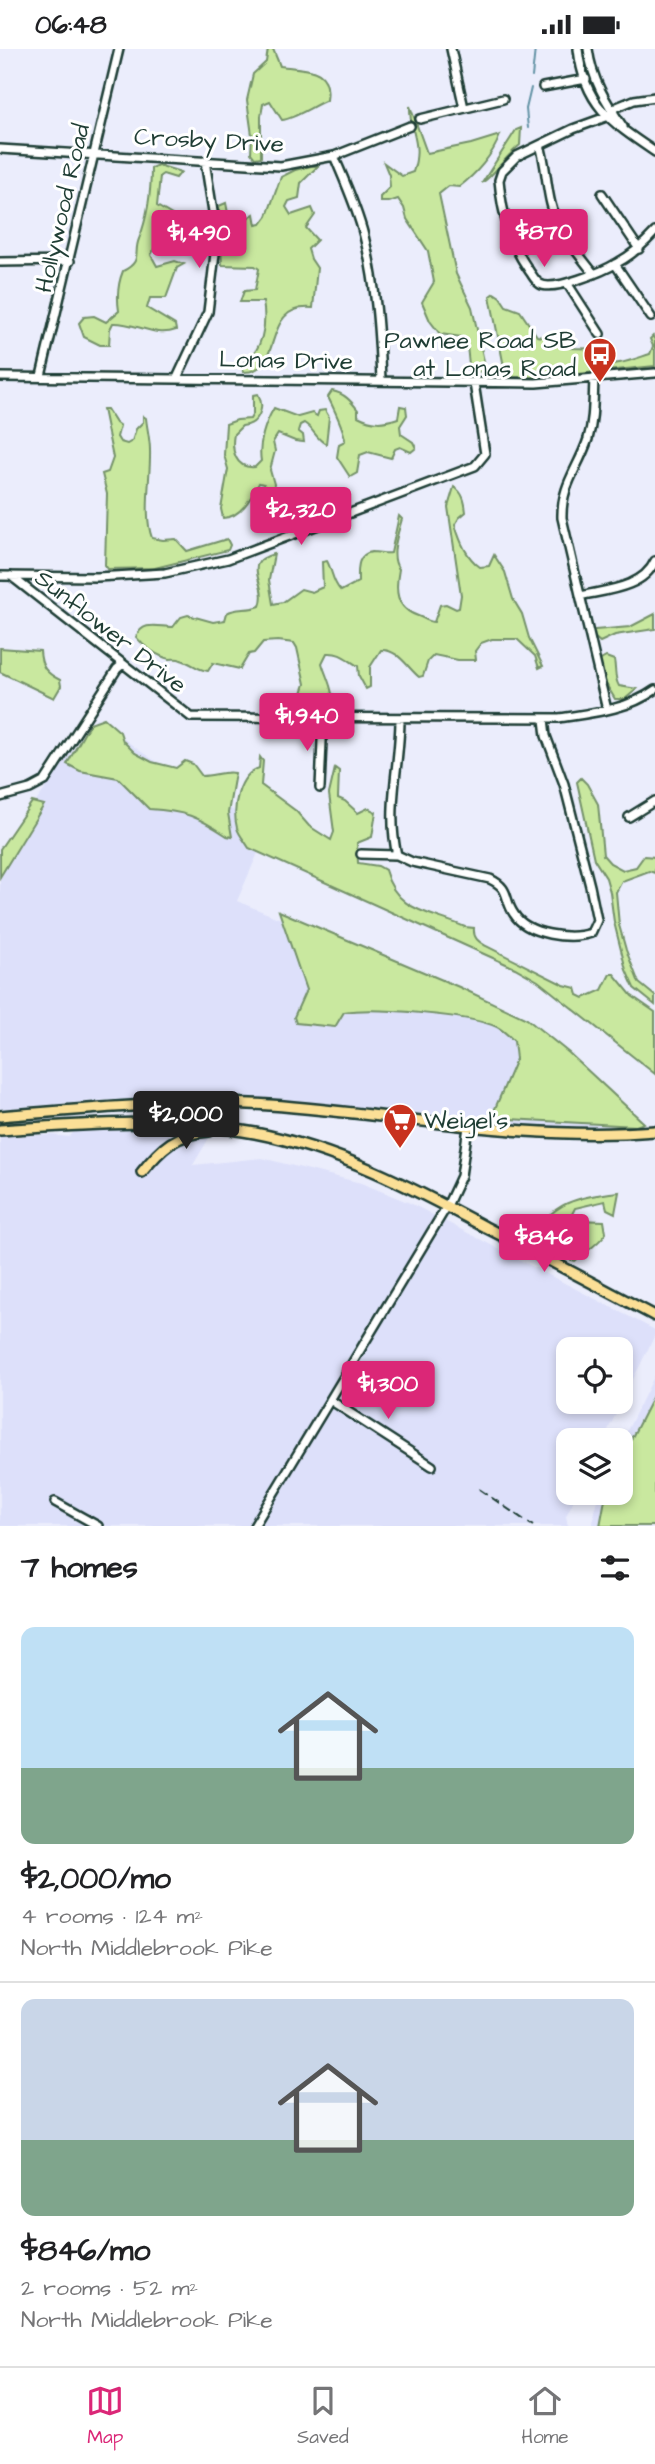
<!DOCTYPE html>
<meta charset="utf-8">
<style>
body{margin:0;font-family:"Architects Daughter",sans-serif;background:#f6f6f6;color:#202124;height:100vh;display:flex;flex-direction:column;font-size:26px;white-space:nowrap}
*{box-sizing:border-box;margin:0}
p{font-size:23px;color:#757577}
.icon{flex:none;width:38px;height:38px;fill:none;stroke:currentColor;stroke-width:2;stroke-linecap:round;stroke-linejoin:round}
.map{position:relative;height:1477px;overflow:hidden}
.panel{display:flex;flex-direction:column;background:#fff;flex:1}
.panel>*{flex:none}
.tools{position:absolute;left:556px;top:1288px;display:grid;gap:14px}
.tools a{display:grid;place-items:center;width:77px;height:77px;border-radius:14px;background:#fff;box-shadow:0 4px 10px #0003;font-size:35px}
.price{position:absolute;translate:-50% -60px;padding:0 16px;border-radius:7px;background:#db2777;color:#fff;font-size:23px;line-height:46px;filter:drop-shadow(0 2px 4px #0008)}
.price::after{content:'';position:absolute;left:50%;top:42px;width:21px;height:16px;margin-left:-10px;background:inherit;clip-path:polygon(0 0,100% 0,50% 100%)}
.price.active{background:#222;color:#fff}
ul{padding:0;list-style:none}
li{display:grid;align-content:center;gap:14px;height:371px;padding:0 21px}
li+li{border-top:2px solid #e0e0e0}
li span{display:grid;place-items:center;height:217px;border-radius:14px;color:#555}
li>.icon{margin-inline-start:auto}
span .icon{width:126px;height:126px;fill:#fffc;stroke-width:1}
li b{font-size:30px}
h2{display:flex;justify-content:space-between;align-items:center;height:84px;padding:0 21px;font-size:30px}
.status{display:flex;justify-content:space-between;align-items:center;height:49px;padding:0 35px;background:#fff;direction:ltr}
.status svg{height:19px;fill:currentColor}
.dock{display:flex;justify-content:space-around;align-items:center;height:98px;border-top:2px solid #e0e0e0;background:#fff;font-size:19px;color:#757577}
.dock a{display:grid;justify-items:center;gap:4px}
.dock .active{color:#db2777}
.map>svg:first-child{display:block}
</style>
<div class="status"><b>06:48</b><svg viewBox="0 0 49 12"><path d="M0 12V9h3v3zM5 12V6h3v6zM10 12V3h3v9zM15 12V0h3v12zM26 1h20v11H26zM47 4h2v5h-2z"/></svg></div>
<div class="map">
<svg width="655" height="1477" viewBox="0 0 655 1477">
<rect width="100%" height="100%" fill="#ebedfc"/>
<filter id="ink" filterUnits="userSpaceOnUse"><feTurbulence type="fractalNoise" baseFrequency=".0143" numOctaves="2"/><feDisplacementMap in="SourceGraphic" scale="14" xChannelSelector="R" yChannelSelector="G"/><feConvolveMatrix kernelMatrix="1 2 1 2 8 2 1 2 1" color-interpolation-filters="sRGB"/></filter>
<g filter="url(#ink)">
<path fill="#dde0fa" fill-rule="evenodd" d="M 96,669 L 140,702 L 222,755 L 268,781 L 237,852 L 464,946 L 633,1071 L 629,1077 L 563,1078 L 510,1076 L 228,1050 L 107,1051 L 0,1060 L 0,808 L 33,757 Z
M 123,1078 L 128,1078 L 130,1081 L 141,1079 L 145,1082 L 152,1082 L 155,1078 L 187,1080 L 193,1087 L 209,1089 L 193,1116 L 262,1109 L 361,1134 L 410,1154 L 655,1281 L 655,1286 L 603,1391 L 569,1391 L 569,1444 L 577,1444 L 566,1467 L 568,1477 L 0,1477 L 0,1087 L 52,1086 L 69,1088 L 76,1081 ZM 569,1300 L 621,1300 L 621,1353 L 569,1353 Z
M 655,1326 L 655,1477 L 593,1477 L 594,1462 L 599,1444 L 621,1444 L 621,1394 Z"/>
<path fill="#c9e89f" stroke="#74926a" stroke-width="2" d="M 268,0 L 273,0 L 280,17 C 305,21 332,17 327,51 C 314,56 294,70 282,71 L 270,52 L 263,55 L 261,67 L 261,108 L 255,109 L 251,104 L 252,86 L 247,51 L 253,25 L 266,13 Z
M 410,57 L 427,104 L 471,95 L 500,86 C 493,106 476,125 459,138 L 449,137 L 439,145 L 456,225 L 472,258 L 486,321 L 470,325 L 467,297 L 461,288 L 440,285 L 430,272 L 422,253 L 434,233 L 428,202 L 407,170 L 404,159 L 398,150 L 389,153 L 380,153 L 380,148 L 390,138 L 389,126 L 384,114 L 402,127 L 413,123 C 423,93 409,83 410,57 Z
M 521,79 L 520,96 C 506,107 497,123 482,134 L 516,81 Z
M 158,116 L 181,123 L 176,129 L 163,125 L 160,127 L 157,157 L 172,166 L 171,176 L 180,184 L 204,190 L 199,192 L 165,187 L 158,193 L 151,206 L 157,217 L 175,212 L 184,215 L 177,219 L 166,249 L 150,249 L 147,259 L 175,276 L 176,281 C 154,289 136,273 113,274 L 110,280 L 109,296 L 100,296 L 84,288 L 79,274 L 84,268 L 94,267 L 106,273 L 119,262 C 117,249 118,234 123,222 C 143,212 133,204 139,190 C 148,167 151,144 151,119 Z
M 311,117 L 318,117 L 301,134 L 299,149 L 289,152 L 286,158 L 291,166 L 312,159 L 315,166 L 306,179 L 317,191 L 308,200 L 311,210 L 317,219 L 313,259 C 259,254 286,324 243,323 L 242,315 C 263,303 267,275 263,253 L 240,253 L 244,242 L 255,241 L 259,220 L 255,217 L 222,216 L 219,157 L 226,154 L 229,169 L 235,177 L 254,165 L 256,176 L 261,175 L 267,167 L 281,128 L 295,121 Z
M 494,244 L 500,248 L 506,257 L 520,262 L 537,287 L 558,291 L 571,299 L 605,300 L 597,313 C 614,319 634,310 650,305 L 653,297 L 650,290 L 653,287 L 655,291 L 655,317 L 548,328 L 506,328 L 490,247 Z
M 332,342 C 344,344 351,352 358,361 L 358,367 C 373,375 383,374 398,369 L 400,357 L 406,358 L 407,366 L 400,377 L 401,385 L 413,393 L 416,399 L 411,403 L 400,398 L 395,400 L 391,409 L 368,403 L 360,406 L 357,424 L 350,428 L 337,408 L 339,395 L 345,392 C 345,382 333,358 328,348 Z
M 258,345 C 266,359 258,376 242,377 L 234,385 C 231,401 235,420 255,418 L 261,412 C 258,395 265,374 274,359 L 298,368 L 312,364 L 317,367 L 319,362 L 325,361 L 329,368 L 326,395 C 315,389 314,380 304,374 L 300,376 L 298,382 L 303,386 L 304,393 L 295,392 L 278,385 L 273,393 L 275,402 L 270,421 L 274,435 L 271,464 L 266,466 L 264,463 L 266,442 L 264,435 L 259,434 C 252,447 241,469 223,469 L 221,460 L 228,420 L 224,406 L 226,375 L 237,371 L 250,370 L 253,365 L 253,346 Z
M 103,360 L 107,360 L 116,374 L 120,377 L 117,388 L 120,393 L 127,395 L 132,392 L 136,380 L 143,373 L 143,367 L 146,369 C 147,379 150,391 150,401 C 151,427 143,465 152,489 L 163,491 L 176,490 L 187,502 L 227,490 L 230,496 L 228,501 L 155,519 L 108,520 L 105,516 L 107,445 L 102,425 L 108,423 L 113,409 Z
M 454,438 C 463,443 465,453 466,463 L 459,469 L 455,476 C 460,492 466,508 480,518 L 489,517 L 494,506 L 505,523 L 513,550 L 522,565 L 529,589 L 543,617 L 539,619 L 535,607 L 517,590 L 492,590 L 481,594 L 475,602 L 476,611 L 458,611 L 434,606 L 428,612 L 423,627 L 419,628 C 407,618 398,600 381,601 L 370,618 L 370,638 L 366,640 L 359,627 L 358,617 C 346,610 341,603 327,604 L 322,614 C 325,625 330,633 332,645 L 336,647 L 341,663 L 306,664 L 301,647 L 305,635 L 297,599 L 294,594 L 278,592 L 263,593 L 254,604 L 249,605 L 240,620 L 213,614 L 208,622 C 197,621 192,614 181,611 C 178,609 174,610 170,610 C 157,607 144,598 136,588 C 143,571 158,578 173,578 L 181,568 L 188,566 L 213,573 L 225,571 L 227,564 C 236,558 248,562 260,557 C 269,535 239,514 274,505 L 269,531 L 273,555 L 283,553 L 301,540 L 312,543 L 323,538 L 322,513 L 327,512 C 333,523 332,533 341,542 L 358,533 C 358,521 356,505 372,503 C 379,503 385,505 391,504 L 399,467 L 402,470 C 398,484 389,508 399,520 C 395,541 395,559 418,567 C 424,569 427,573 434,573 L 440,556 L 446,555 L 456,560 L 459,559 L 461,546 L 448,458 Z
M 655,565 L 655,580 L 615,586 L 600,593 L 594,588 L 593,582 L 595,581 L 630,578 Z
M 0,599 L 40,602 C 41,618 46,624 60,631 L 61,637 L 54,649 L 0,623 Z
M 606,608 L 614,611 C 616,620 614,629 619,637 L 637,640 L 625,650 L 615,650 L 606,635 L 599,612 Z
M 104,669 L 120,683 L 123,692 L 135,704 L 152,713 L 176,719 L 185,712 L 193,715 L 202,727 C 213,727 224,722 235,724 L 228,764 L 232,788 L 227,787 C 197,767 185,762 149,760 L 118,729 L 80,722 L 67,715 L 90,674 Z
M 260,708 L 263,712 L 261,736 L 296,762 L 309,777 L 331,791 L 334,783 L 329,745 L 335,719 L 339,722 L 338,749 L 345,752 L 358,764 L 368,759 L 376,763 L 372,788 L 357,794 L 358,814 L 378,817 L 385,821 C 397,864 429,862 465,878 L 474,879 C 473,889 478,892 486,897 L 564,936 L 576,939 L 578,946 L 584,949 L 602,941 L 610,925 L 614,925 L 632,947 L 655,963 L 655,1025 L 538,932 L 515,919 L 249,799 C 245,792 239,786 237,779 C 232,759 238,726 259,719 Z
M 581,729 L 587,735 L 598,755 L 603,806 L 610,814 L 623,821 L 636,818 L 644,807 L 655,808 L 655,824 L 649,822 L 622,832 L 616,843 L 619,876 L 626,901 L 639,934 L 655,947 L 655,956 L 634,939 L 626,921 L 614,873 L 610,843 L 606,829 L 594,810 L 577,733 Z
M 32,753 L 44,756 L 0,828 L 0,800 Z
M 279,862 L 459,938 L 527,970 L 569,1004 L 644,1074 L 636,1077 L 491,1069 L 516,1010 L 514,992 C 509,987 503,981 497,978 C 471,966 373,958 344,963 L 335,978 L 296,974 L 294,968 L 306,941 Z
M 619,1143 L 615,1164 L 607,1160 L 605,1152 L 575,1159 L 571,1167 L 577,1171 L 604,1172 L 606,1184 C 598,1196 586,1202 575,1212 L 571,1211 L 571,1208 L 577,1191 L 567,1181 L 554,1178 L 540,1196 L 534,1197 L 530,1193 C 551,1152 577,1148 619,1143 Z
M 655,1343 L 655,1477 L 600,1477 L 606,1445 L 621,1444 L 621,1410 Z"/>
<g fill="none" stroke-linecap="round" stroke-linejoin="round">
<path stroke="#6292a4" stroke-width="2" d="M 532,28 L 535,0
M 528,79 L 526,60 L 531,39"/>
<defs>
<path id="minor" d="M 451,0 L 464,59
M 578,0 C 584,56 612,74 655,103
M 588,0 C 592,31 606,53 623,78
M 543,38 L 586,30
M 655,48 L 634,51 L 617,58 L 606,68 L 573,80 L 517,107 L 502,122 L 499,131 C 502,165 510,195 530,223 C 533,227 535,232 540,235 C 553,243 604,222 617,214 C 632,206 644,195 655,183
M 420,70 L 503,50
M 540,96 C 546,115 546,135 551,155 C 557,181 578,204 594,225
M 0,100 L 281,117 L 334,107 L 410,77
M 334,107 C 345,133 357,159 364,187 C 376,235 379,282 381,331
M 602,145 L 639,200
M 0,213 L 70,212
M 615,215 L 651,268
M 567,234 L 600,285
M 41,327 L 119,0
M 0,328 L 536,334 L 655,324
M 177,329 L 208,263 L 217,188 L 205,112
M 594,329 C 593,350 594,370 588,390 C 578,420 561,436 562,469 L 607,661
M 0,527 L 97,528 L 165,524 L 228,510 L 475,417 L 485,405 L 474,334
M 11,527 L 191,668 L 559,669 C 592,664 627,661 655,641
M 580,547 C 606,541 643,539 655,512
M 320,739 L 323,669
M 0,748 L 30,740 L 45,732 L 117,620 L 123,615
M 629,768 L 655,752
M 361,805 L 397,806 L 412,813 L 490,830 C 511,840 503,849 514,865 C 527,886 570,891 591,884 L 597,871 L 590,837 L 564,735 L 546,687 L 544,670
M 397,806 C 386,761 400,715 400,670
M 330,1351 L 432,1417
M 55,1453 L 98,1477
M 254,1477 L 447,1157 L 461,1127 L 468,1078"/>
<path id="major" d="M 0,1067 C 90,1060 180,1050 270,1056 C 398,1065 525,1093 655,1082
M 0,1081 C 85,1075 170,1068 255,1084 C 338,1100 411,1138 485,1178 C 542,1207 598,1237 655,1267
M 142,1123 C 161,1099 177,1084 209,1082"/>
</defs>
<use href="#minor" stroke="#1f3d34" stroke-width="12"/>
<use href="#major" stroke="#1f3d34" stroke-width="14"/>
<use href="#minor" stroke="#fff" stroke-width="7"/>
<use href="#major" stroke="#fbdf96" stroke-width="9"/>
<path stroke="#1f3d34" stroke-width="2" stroke-dasharray="10 5" stroke-linecap="butt" d="M 479,1440 L 533,1477"/>
</g>
</g>
<defs>
<symbol id="bus-pin" viewBox="-11 -11 22 30"><path d="M0 17L-7.5 6A9.5 9.5 0 1 1 7.5 6Z" fill="#c8321e" stroke="#fff"/><path d="M-5-6H5V4H4V6H2V4H-2V6H-4V4H-5ZM-3.5-4V0h7V-4ZM-3.5 1.2v1.5H-2V1.2ZM2 1.2v1.5H3.5V1.2Z" fill="#fff"/></symbol>
<symbol id="supermarket-pin" viewBox="-11 -11 22 30"><path d="M0 17L-7.5 6A9.5 9.5 0 1 1 7.5 6Z" fill="#c8321e" stroke="#fff"/><path d="M-6-5.5h2.5l.6 2H6L4.5 2H-2.5L-4.4-4H-6ZM-1.5 3.2a1.3 1.3 0 1 0 .1 0ZM3 3.2a1.3 1.3 0 1 0 .1 0Z" fill="#fff"/></symbol>
</defs>
<g fill-rule="evenodd">
<use href="#bus-pin" x="581" y="286" width="38" height="52"/>
<use href="#supermarket-pin" x="381" y="1052" width="38" height="52"/>
</g>
<g text-anchor="middle" stroke-width="6" stroke-linejoin="round" paint-order="stroke">
<g font-size="24" fill="#1f3d34" stroke="#fff">
<text transform="translate(209 91) rotate(3)" y="8">Crosby Drive</text>
<text transform="translate(62 159) rotate(-77)" y="8">Hollywood Road</text>
<text transform="translate(286 311) rotate(1)" y="8">Lonas Drive</text>
<text transform="translate(111 582) rotate(38)" y="8">Sunflower Drive</text>
</g>
<g font-size="24" fill="#1f3d34" stroke="#fff" text-anchor="end">
<text x="576" y="299">Pawnee Road SB<tspan x="576" dy="28">at Lonas Road</tspan></text>
<text x="424" y="1079" text-anchor="start">Weigel's</text>
</g>
</g>
</svg>
<div class="tools">
<a><svg class="icon" aria-label="locate" viewBox="0 0 24 24"><circle cx="12" cy="12" r="6"/><path d="M12 2v4M12 18v4M2 12h4M18 12h4"/></svg></a>
<a><svg class="icon" aria-label="layers" viewBox="0 0 24 24"><path d="M12 4l9 5-9 5-9-5zM3 14l9 5 9-5"/></svg></a>
</div>
<b class="price" style="left:544px;top:220px">$870</b>
<b class="price" style="left:199px;top:221px">$1,490</b>
<b class="price" style="left:301px;top:498px">$2,320</b>
<b class="price" style="left:307px;top:704px">$1,940</b>
<b class="price active" style="left:186px;top:1102px">$2,000</b>
<b class="price" style="left:544px;top:1225px">$846</b>
<b class="price" style="left:388px;top:1372px">$1,300</b>
</div>
<section class="panel">
<h2>7 homes<svg class="icon" aria-label="filters" viewBox="0 0 24 24"><path d="M4 7h16M4 17h16"/><circle cx="9" cy="7" r="2"/><circle cx="15" cy="17" r="2"/></svg></h2>
<ul>
<li><span style="background:linear-gradient(#bfe0f5 65%,#7fa58c 0)"><svg class="icon" aria-label="home" viewBox="0 0 24 24"><path d="M3 11l9-7 9 7M6 9v11h12V9"/></svg></span><div><b>$2,000/mo</b><p>4 rooms · 124 m²</p><p>North Middlebrook Pike</p></div></li>
<li><span style="background:linear-gradient(#c9d6e8 65%,#7fa58c 0)"><svg class="icon" aria-label="home" viewBox="0 0 24 24"><path d="M3 11l9-7 9 7M6 9v11h12V9"/></svg></span><div><b>$846/mo</b><p>2 rooms · 52 m²</p><p>North Middlebrook Pike</p></div></li>
</ul>
</section>
<nav class="dock">
<a class="active"><svg class="icon" aria-label="map" viewBox="0 0 24 24"><path d="M3 6l6-2 6 2 6-2v14l-6 2-6-2-6 2zM9 4v14M15 6v14"/></svg>Map</a>
<a><svg class="icon" aria-label="saved" viewBox="0 0 24 24"><path d="M7 4h10v16l-5-4-5 4z"/></svg>Saved</a>
<a><svg class="icon" aria-label="home" viewBox="0 0 24 24"><path d="M3 11l9-7 9 7M6 9v11h12V9"/></svg>Home</a>
</nav>
